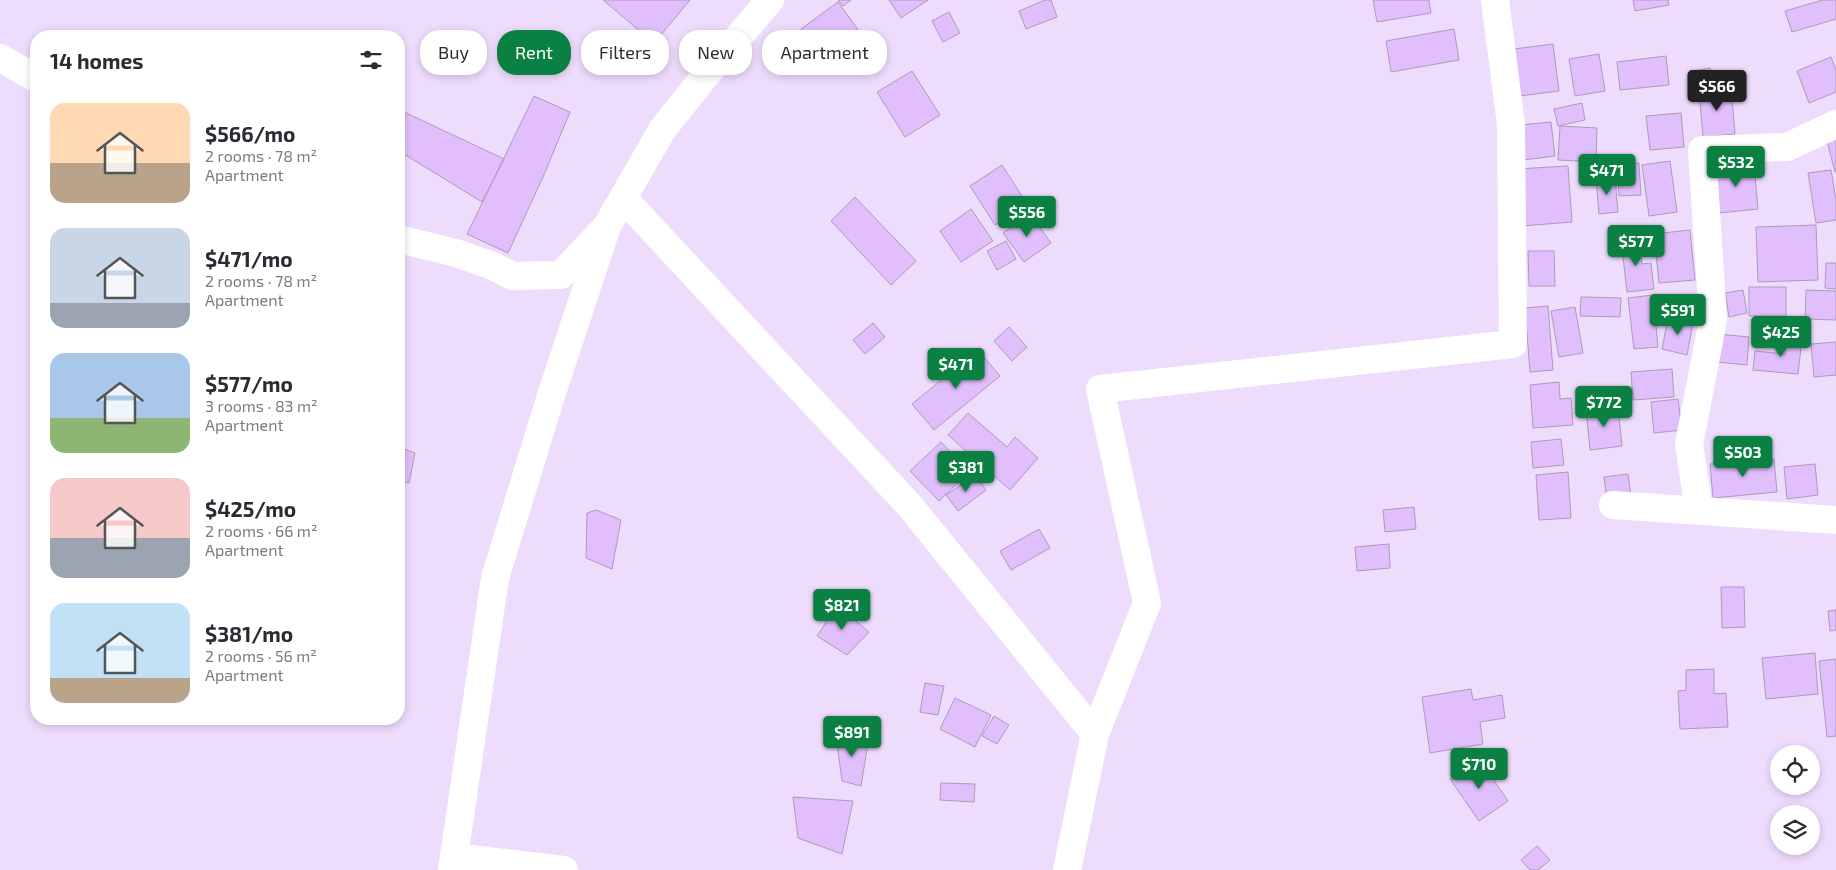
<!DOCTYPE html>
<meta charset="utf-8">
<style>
body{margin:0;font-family:"Exo 2",sans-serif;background:#f2f2f3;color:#2b2b33;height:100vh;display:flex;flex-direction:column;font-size:19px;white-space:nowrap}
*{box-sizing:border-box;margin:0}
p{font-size:16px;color:#7c7c81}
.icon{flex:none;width:28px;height:28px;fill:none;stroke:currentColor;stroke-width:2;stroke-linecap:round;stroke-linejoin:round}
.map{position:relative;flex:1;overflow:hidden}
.side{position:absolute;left:30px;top:30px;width:375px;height:695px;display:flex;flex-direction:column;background:#fff;border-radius:20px;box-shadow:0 2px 8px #0003}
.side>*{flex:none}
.top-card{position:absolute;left:420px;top:30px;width:475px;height:45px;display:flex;gap:10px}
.fabs{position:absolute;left:1770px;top:745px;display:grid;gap:10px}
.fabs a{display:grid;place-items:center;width:50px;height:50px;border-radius:50%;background:#fff;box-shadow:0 2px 8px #0003;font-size:25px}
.price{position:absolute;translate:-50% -42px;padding:0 11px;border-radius:5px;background:#0b8043;color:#fff;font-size:16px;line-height:32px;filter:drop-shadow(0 1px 2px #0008)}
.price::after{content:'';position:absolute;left:50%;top:30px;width:15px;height:11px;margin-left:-8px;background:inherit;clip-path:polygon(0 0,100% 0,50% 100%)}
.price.active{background:#222;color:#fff}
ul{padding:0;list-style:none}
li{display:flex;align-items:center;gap:15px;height:125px;padding:0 20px}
li span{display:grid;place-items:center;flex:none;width:140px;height:100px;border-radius:15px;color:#555}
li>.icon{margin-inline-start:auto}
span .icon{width:60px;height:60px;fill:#fffc;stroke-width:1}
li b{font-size:21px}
h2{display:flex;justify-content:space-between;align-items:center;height:60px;padding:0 20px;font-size:21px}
.tag{padding:0 18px;border-radius:20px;background:#fff;box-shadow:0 2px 8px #0003;font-size:18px;line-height:45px}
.tag.active{background:#0b8043;color:#fff}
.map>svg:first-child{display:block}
</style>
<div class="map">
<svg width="1836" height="870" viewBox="0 0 1836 870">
<rect width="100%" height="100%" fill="#eedcfd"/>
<path fill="#e1bffd" stroke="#ab9bb9" d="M 603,0 L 690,0 L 654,43 Z
M 838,0 L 851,0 L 843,6 Z
M 889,0 L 928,0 L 901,18 Z
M 1045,0 L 1051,0 L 1057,17 L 1026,29 L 1019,11 Z
M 1373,0 L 1429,0 L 1431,13 L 1377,22 Z
M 1633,0 L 1668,0 L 1669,5 L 1635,11 Z
M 1823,0 L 1836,0 L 1836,19 L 1792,32 L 1785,11 Z
M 838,2 L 864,38 L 827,65 L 801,29 Z
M 949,12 L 960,33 L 943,42 L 932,21 Z
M 1454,29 L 1459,60 L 1391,72 L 1386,41 Z
M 1553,44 L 1559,91 L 1520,96 L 1514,49 Z
M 1599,54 L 1605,91 L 1575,96 L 1569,59 Z
M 1666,56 L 1669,85 L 1620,90 L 1617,62 Z
M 1831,57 L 1836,70 L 1836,92 L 1809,103 L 1797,71 Z
M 1710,68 L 1714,86 L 1698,89 L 1694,71 Z
M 912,71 L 940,115 L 905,137 L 877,92 Z
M 1731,87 L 1735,134 L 1703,137 L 1699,91 Z
M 534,96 L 570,112 L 543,177 L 508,253 L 467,234 Z
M 1582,103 L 1585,120 L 1558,126 L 1554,109 Z
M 402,111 L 504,159 L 482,202 L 399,151 L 399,118 Z
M 1681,113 L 1684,147 L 1650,150 L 1646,116 Z
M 1551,122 L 1555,156 L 1523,160 L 1520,125 Z
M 1560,126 L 1597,128 L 1596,162 L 1558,160 Z
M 1836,134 L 1836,172 L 1835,172 L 1826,137 Z
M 1670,161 L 1677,212 L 1649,216 L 1642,165 Z
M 1639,163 L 1641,195 L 1619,196 L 1617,164 Z
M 1754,164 L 1758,209 L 1719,213 L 1715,167 Z
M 1002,165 L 1027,204 L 995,225 L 970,186 Z
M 1568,166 L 1572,222 L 1522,226 L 1517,169 Z
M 1831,170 L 1836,200 L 1836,220 L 1816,223 L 1808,173 Z
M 1615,178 L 1618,212 L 1599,214 L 1596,180 Z
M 855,197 L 916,261 L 891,285 L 831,221 Z
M 971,209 L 993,241 L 961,262 L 940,231 Z
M 1030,214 L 1051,243 L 1024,262 L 1003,233 Z
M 1816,225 L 1818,280 L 1758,282 L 1756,227 Z
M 1690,230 L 1695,280 L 1659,283 L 1654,234 Z
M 1639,238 L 1642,264 L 1651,263 L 1654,289 L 1627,292 L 1621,240 Z
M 1006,241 L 1016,259 L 997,270 L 987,251 Z
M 1528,251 L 1554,251 L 1555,286 L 1529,286 Z
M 1826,263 L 1836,263 L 1836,289 L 1825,288 Z
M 1749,287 L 1786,287 L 1786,316 L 1749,316 Z
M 1743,290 L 1747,313 L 1729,317 L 1725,293 Z
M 1806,290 L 1836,291 L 1836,320 L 1805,319 Z
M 1653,295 L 1658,347 L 1634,349 L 1628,298 Z
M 1581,297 L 1621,298 L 1620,317 L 1580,316 Z
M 1682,299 L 1700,299 L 1700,319 L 1682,319 Z
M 1548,306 L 1553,370 L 1530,372 L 1525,308 Z
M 1575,307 L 1583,353 L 1559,357 L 1551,311 Z
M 1668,318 L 1693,323 L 1687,355 L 1662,349 Z
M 873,323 L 885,337 L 865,354 L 853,340 Z
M 1009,327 L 1027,347 L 1012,361 L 994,341 Z
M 1718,334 L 1749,337 L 1747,365 L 1716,362 Z
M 1786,336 L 1802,338 L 1798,374 L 1753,370 L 1755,351 L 1785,354 Z
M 1836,342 L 1836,375 L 1814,377 L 1811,344 Z
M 978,350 L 1000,376 L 934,430 L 912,404 Z
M 1672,369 L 1674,397 L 1633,400 L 1631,372 Z
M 1559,382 L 1560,399 L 1571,398 L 1573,425 L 1533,428 L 1530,385 Z
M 1678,399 L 1682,430 L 1654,433 L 1651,402 Z
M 1618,406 L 1622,446 L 1590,450 L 1586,410 Z
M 968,413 L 1007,447 L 1015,437 L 1038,458 L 1010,490 L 948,435 Z
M 1561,439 L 1564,465 L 1533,468 L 1531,442 Z
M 941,442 L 969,472 L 939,501 L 910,471 Z
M 399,447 L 415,453 L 409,483 L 399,480 Z
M 1774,459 L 1777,492 L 1713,498 L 1710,464 Z
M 1815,464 L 1818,495 L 1787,499 L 1784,467 Z
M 1568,472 L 1571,518 L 1539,520 L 1536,475 Z
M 1628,474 L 1631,496 L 1607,499 L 1604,477 Z
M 976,475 L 986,490 L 958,511 L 946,495 Z
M 1414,507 L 1416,529 L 1385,532 L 1383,510 Z
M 596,510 L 621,520 L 612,569 L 586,558 L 587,513 Z
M 1039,529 L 1050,548 L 1011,570 L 1000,551 Z
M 1389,544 L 1390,568 L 1357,571 L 1355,547 Z
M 1721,587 L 1744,587 L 1745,627 L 1722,628 Z
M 837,605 L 869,632 L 847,655 L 817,636 Z
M 1836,610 L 1836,630 L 1830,631 L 1828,611 Z
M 1815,653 L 1818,694 L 1766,699 L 1762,658 Z
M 1836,659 L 1836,736 L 1827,737 L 1819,661 Z
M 1714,669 L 1714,694 L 1726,693 L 1728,727 L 1680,729 L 1678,691 L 1686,690 L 1686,670 Z
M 925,683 L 944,686 L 938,715 L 920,712 Z
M 1471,689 L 1473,700 L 1502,695 L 1505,718 L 1480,722 L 1483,744 L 1430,753 L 1422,697 Z
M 955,698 L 991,715 L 975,747 L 940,729 Z
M 994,716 L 1009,725 L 997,744 L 982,736 Z
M 836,736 L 869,737 L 861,786 L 842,781 Z
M 1479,758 L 1508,801 L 1479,821 L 1450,779 Z
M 941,783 L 975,784 L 974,802 L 940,800 Z
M 793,797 L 853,801 L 842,854 L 798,838 Z
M 1537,846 L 1550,860 L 1538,870 L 1530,870 L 1521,860 Z"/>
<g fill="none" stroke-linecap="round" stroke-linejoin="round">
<path stroke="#fff" stroke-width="28" d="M 0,58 L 36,78
M 623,198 L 909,505 L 1095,734 L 1067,870
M 399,239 L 456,253 L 493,266 L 512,276 L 561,275 L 607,226
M 1613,505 L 1836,520
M 1699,511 L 1689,444 L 1713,320 L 1702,150 L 1787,147 L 1836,124
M 1095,734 L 1147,603 L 1100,389 L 1513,344 L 1511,125 L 1495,0
M 454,857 L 564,870"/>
<path stroke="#fff" stroke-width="28" d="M 452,870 L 495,578 L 550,399 L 607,226 L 662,130 L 701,81 L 770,0"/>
</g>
</svg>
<div class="fabs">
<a><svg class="icon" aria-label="locate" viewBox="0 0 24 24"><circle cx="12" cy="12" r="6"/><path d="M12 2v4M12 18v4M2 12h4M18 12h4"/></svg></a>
<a><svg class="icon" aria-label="layers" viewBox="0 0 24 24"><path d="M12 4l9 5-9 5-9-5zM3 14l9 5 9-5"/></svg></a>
</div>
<b class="price active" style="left:1717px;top:112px">$566</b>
<b class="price" style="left:1736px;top:188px">$532</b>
<b class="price" style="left:1607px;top:196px">$471</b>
<b class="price" style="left:1027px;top:238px">$556</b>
<b class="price" style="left:1636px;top:267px">$577</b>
<b class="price" style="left:1678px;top:336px">$591</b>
<b class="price" style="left:1781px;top:358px">$425</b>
<b class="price" style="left:956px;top:390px">$471</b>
<b class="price" style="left:1604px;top:428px">$772</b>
<b class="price" style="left:1743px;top:478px">$503</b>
<b class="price" style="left:966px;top:493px">$381</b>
<b class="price" style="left:842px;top:631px">$821</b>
<b class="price" style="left:852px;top:758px">$891</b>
<b class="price" style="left:1479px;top:790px">$710</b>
<div class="top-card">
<a class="tag">Buy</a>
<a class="tag active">Rent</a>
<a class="tag">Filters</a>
<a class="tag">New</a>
<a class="tag">Apartment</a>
</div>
<section class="side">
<h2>14 homes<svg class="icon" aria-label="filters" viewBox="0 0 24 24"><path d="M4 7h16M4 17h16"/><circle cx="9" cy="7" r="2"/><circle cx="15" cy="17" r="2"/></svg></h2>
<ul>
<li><span style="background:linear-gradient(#ffd9b3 60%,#b9a48a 0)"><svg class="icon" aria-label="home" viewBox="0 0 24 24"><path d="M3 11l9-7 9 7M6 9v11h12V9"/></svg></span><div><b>$566/mo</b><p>2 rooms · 78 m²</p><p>Apartment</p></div></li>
<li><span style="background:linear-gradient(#c9d6e8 75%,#9aa5b1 0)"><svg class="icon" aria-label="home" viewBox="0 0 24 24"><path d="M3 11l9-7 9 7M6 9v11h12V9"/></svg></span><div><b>$471/mo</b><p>2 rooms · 78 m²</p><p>Apartment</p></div></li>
<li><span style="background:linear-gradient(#a9c7e8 65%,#8fb573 0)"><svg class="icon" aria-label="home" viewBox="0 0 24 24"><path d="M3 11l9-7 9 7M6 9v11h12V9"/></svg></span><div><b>$577/mo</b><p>3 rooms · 83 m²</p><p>Apartment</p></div></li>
<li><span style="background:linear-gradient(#f6c9c9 60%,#9aa5b1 0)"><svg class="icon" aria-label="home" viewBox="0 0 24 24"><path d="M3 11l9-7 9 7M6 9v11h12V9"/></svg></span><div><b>$425/mo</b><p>2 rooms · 66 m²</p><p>Apartment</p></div></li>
<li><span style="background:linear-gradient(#bfe0f5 75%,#b9a48a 0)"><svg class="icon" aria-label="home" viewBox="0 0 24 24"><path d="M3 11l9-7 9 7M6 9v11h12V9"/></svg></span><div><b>$381/mo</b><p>2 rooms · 56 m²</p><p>Apartment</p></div></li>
</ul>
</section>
</div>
